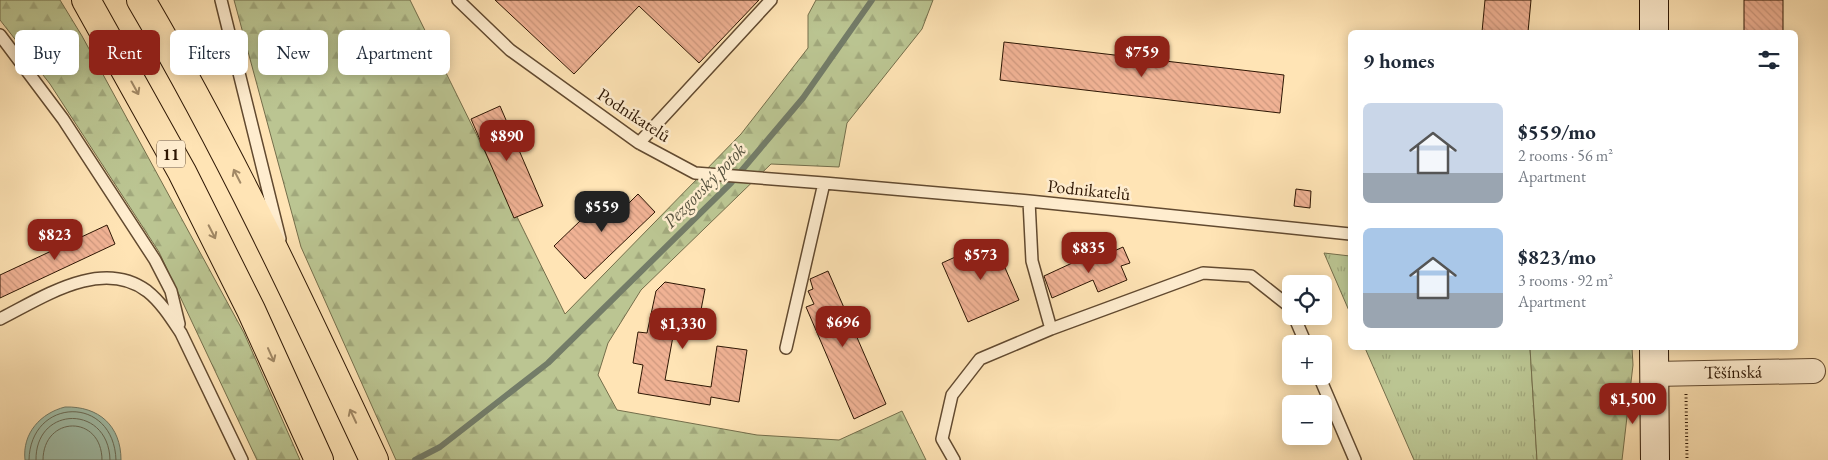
<!DOCTYPE html>
<meta charset="utf-8">
<style>
body{margin:0;font-family:"EB Garamond",serif;background:#f2f2f3;color:#1f2937;height:100vh;display:flex;flex-direction:column;font-size:19px;white-space:nowrap}
*{box-sizing:border-box;margin:0}
p{font-size:16px;color:#747a83}
.icon{flex:none;width:28px;height:28px;fill:none;stroke:currentColor;stroke-width:2;stroke-linecap:round;stroke-linejoin:round}
.map{position:relative;flex:1;overflow:hidden}
.panel{position:absolute;left:1348px;top:30px;width:450px;height:320px;display:flex;flex-direction:column;background:#fff;border-radius:8px;box-shadow:0 2px 12px #0003}
.panel>*{flex:none}
.top-card{position:absolute;left:15px;top:30px;width:475px;height:45px;display:flex;gap:10px}
.buttons{position:absolute;left:1282px;top:275px;display:grid;gap:10px}
.buttons a{display:grid;place-items:center;width:50px;height:50px;border-radius:8px;background:#fff;box-shadow:0 2px 12px #0003;font-size:25px}
.price{position:absolute;translate:-50% -42px;padding:0 11px;border-radius:10px;background:#8f2418;color:#fff;font-size:16px;line-height:32px;filter:drop-shadow(0 1px 2px #0008)}
.price::after{content:'';position:absolute;left:50%;top:30px;width:15px;height:11px;margin-left:-8px;background:inherit;clip-path:polygon(0 0,100% 0,50% 100%)}
.price.current{background:#222;color:#fff}
ul{padding:0;list-style:none}
li{display:flex;align-items:center;gap:15px;height:125px;padding:0 15px}
li span{display:grid;place-items:center;flex:none;width:140px;height:100px;border-radius:8px;color:#555}
li>.icon{margin-inline-start:auto}
span .icon{width:60px;height:60px;fill:#fffc;stroke-width:1}
li b{font-size:21px}
h2{display:flex;justify-content:space-between;align-items:center;height:60px;padding:0 15px;font-size:21px}
.pill{padding:0 18px;border-radius:8px;background:#fff;box-shadow:0 2px 12px #0003;font-size:18px;line-height:45px}
.pill.current{background:#8f2418;color:#fff}
.map>svg:first-child{display:block}
</style>
<div class="map">
<svg width="1828" height="460" viewBox="0 0 1828 460">
<defs>
<pattern id="grass-tufts" width="24" height="20" patternUnits="userSpaceOnUse" patternTransform="scale(1.25)"><rect width="24" height="20" fill="#bbc592"/><path d="M3 7l-1-3M5 7V3M7 7l1-3M15 17l-1-3M17 17v-4M19 17l1-3" fill="none" stroke="#a1a87c"/></pattern>
<pattern id="forest-firs" width="22" height="20" patternUnits="userSpaceOnUse" patternTransform="scale(1.25)"><rect width="22" height="20" fill="#bbc592"/><path d="M5 1l3.5 6h-7zM16 11l3.5 6h-7z" fill="#a1a87c"/></pattern>
<pattern id="building-back-hatch" width="6" height="6" patternUnits="userSpaceOnUse" patternTransform="scale(1.25)"><rect width="6" height="6" fill="#f0b294"/><path d="M-1 5l2 2M0 0l6 6M5-1l2 2" fill="none" stroke="#ce987e"/></pattern>
</defs>
<rect width="100%" height="100%" fill="#ffe4b5"/>
<filter id="stains"><feTurbulence type="fractalNoise" baseFrequency=".004" numOctaves="4"/><feColorMatrix values="0 0 0 0 .2 0 0 0 0 .09 0 0 0 0 .02 0 0 0 .5 -.17"/></filter>
<radialGradient id="worn" r=".72"><stop offset=".6" stop-color="#630" stop-opacity="0"/><stop offset="1" stop-color="#630" stop-opacity=".3"/></radialGradient>
<path fill="url(#grass-tufts)" stroke="#746e4b" d="M 1324,253 L 1350,256 L 1350,313 Z
M 1365,348 L 1530,348 L 1537,460 L 1414,460 Z"/>
<path fill="url(#forest-firs)" stroke="#746e4b" d="M 0,0 L 60,0 L 82,36 L 244,333 L 300,460 L 257,460 L 159,252 L 50,84 L 0,20 Z
M 234,0 L 410,0 L 565,314 L 741,134 L 808,48 L 808,15 L 816,0 L 933,0 L 922,29 L 847,123 L 839,167 L 771,164 L 641,290 L 608,343 L 598,375 L 617,410 L 757,435 L 839,440 L 902,411 L 926,460 L 396,460 L 301,247 Z
M 1530,348 L 1632,348 L 1633,365 L 1622,460 L 1537,460 Z"/>
<path fill="#a1bfaa" stroke="#737c68" d="M 65,407 C 99,406 121,426 121,460 L 25,460 C 22,433 41,413 65,407 Z"/>
<g fill="none" stroke-linecap="round" stroke-linejoin="round">
<path stroke="#686b57" stroke-width="1" d="M 29,460 C 30,397 114,394 116,460
M 36,460 C 35,405 109,404 110,460
M 43,460 C 43,415 102,414 102,460"/>
<path stroke="#737c68" stroke-width="6" d="M 415,460 L 440,447 L 548,363 L 731,183 L 803,98 L 872,0"/>
</g>
<path fill="url(#building-back-hatch)" stroke="#2e1704" d="M 495,0 L 759,0 L 699,63 L 639,6 L 574,74 Z
M 1485,0 L 1531,0 L 1528,32 L 1482,32 Z
M 1744,0 L 1783,0 L 1783,32 L 1744,32 Z
M 1004,42 L 1284,75 L 1280,113 L 1000,80 Z
M 500,106 L 543,206 L 514,218 L 471,119 Z
M 1296,189 L 1311,191 L 1310,208 L 1294,206 Z
M 608,194 L 623,209 L 638,194 L 655,212 L 585,279 L 554,246 Z
M 107,225 L 115,244 L 0,298 L 0,275 Z
M 993,240 L 1019,300 L 968,322 L 942,263 Z
M 1123,247 L 1130,263 L 1121,266 L 1127,280 L 1098,292 L 1093,280 L 1052,298 L 1044,276 L 1083,258 L 1085,264 Z
M 828,271 L 886,404 L 854,419 L 806,307 L 814,304 L 808,291 L 813,289 L 810,279 Z
M 665,282 L 705,289 L 696,336 L 674,331 L 665,380 L 711,387 L 717,346 L 747,350 L 739,402 L 711,397 L 710,405 L 638,393 L 643,365 L 633,363 L 638,332 L 647,333 L 656,291 Z"/>
<g fill="none" stroke-linecap="round" stroke-linejoin="round">
<defs>
<path id="lane" d="M 221,0 L 280,239
M 458,0 L 510,50 L 639,143 L 695,173 L 824,183
M 0,35 L 63,119 L 155,260 L 171,291 L 179,324
M 639,143 L 771,0
M 1029,201 L 1032,261 L 1051,329 L 1203,273 L 1251,276 L 1289,306 L 1291,311
M 1294,316 L 1306,344
M 0,319 C 42,298 101,257 147,291 C 161,302 171,318 181,333 L 242,460
M 786,348 L 824,183 L 1029,201 L 1350,234
M 1319,376 L 1355,460
M 954,460 L 942,439 L 952,395 L 980,359 L 1051,329"/>
<path id="street" d="M 1654,374 L 1813,371"/>
<path id="secondary" d="M 1654,0 L 1654,32
M 1654,348 L 1655,460"/>
<path id="highway" d="M 86,0 L 182,172 L 251,310 L 319,460
M 141,0 C 228,148 301,304 374,460"/>
</defs>
<use href="#lane" stroke="#624a30" stroke-width="14"/>
<use href="#street" stroke="#624a30" stroke-width="26"/>
<use href="#secondary" stroke="#2e1704" stroke-width="30"/>
<use href="#highway" stroke="#2e1704" stroke-width="30"/>
<path stroke="#2e1704" stroke-width="3" stroke-dasharray="1 2.5" stroke-linecap="butt" d="M 1686,394 L 1687,460"/>
<use href="#lane" stroke="#ffedcf" stroke-width="11"/>
<use href="#street" stroke="#ffedcf" stroke-width="24"/>
<use href="#secondary" stroke="#ffedcf" stroke-width="28"/>
<use href="#highway" stroke="#ffe4b5" stroke-width="28"/>
</g>
<defs><path id="oneway-shaft" d="M-6 0H5M1.5-3L5.5 0L1.5 3" fill="none" stroke-width="1.6" stroke-linecap="round" stroke-linejoin="round" transform="scale(1.25)"/></defs>
<g stroke="#a18865">
<use href="#oneway-shaft" transform="translate(135 88) rotate(61)"/>
<use href="#oneway-shaft" transform="translate(237 176) rotate(-117)"/>
<use href="#oneway-shaft" transform="translate(212 232) rotate(63)"/>
<use href="#oneway-shaft" transform="translate(271 355) rotate(66)"/>
<use href="#oneway-shaft" transform="translate(353 416) rotate(-115)"/>
</g>
<g text-anchor="middle" stroke-width="5" stroke-linejoin="round" paint-order="stroke">
<rect fill="#ffedcf" stroke="#6d5741" stroke-width="1" x="157" y="140.5" width="28" height="27" rx="4"/>
<g font-size="16" font-weight="bold" fill="#2e1704">
<text x="171" y="160">11</text>
</g>
<g font-size="18" fill="#2e1704" stroke="#ffedcf">
<text transform="translate(634 115) rotate(33)" y="6">Podnikatelů</text>
<text transform="translate(1089 190) rotate(6)" y="6">Podnikatelů</text>
<text transform="translate(1733 372) rotate(-1)" y="6">Těšínská</text>
</g>
<g font-size="19" font-style="italic" fill="#56523e" stroke="#ffedcf">
<text transform="translate(704 185) rotate(-46)" y="7">Pezgovský potok</text>
</g>
</g>
<rect width="100%" height="100%" filter="url(#stains)"/>
<rect width="100%" height="100%" fill="url(#worn)"/>
</svg>
<div class="buttons">
<a><svg class="icon" aria-label="locate" viewBox="0 0 24 24"><circle cx="12" cy="12" r="6"/><path d="M12 2v4M12 18v4M2 12h4M18 12h4"/></svg></a>
<a>+</a>
<a>−</a>
</div>
<b class="price" style="left:1142px;top:78px">$759</b>
<b class="price" style="left:507px;top:162px">$890</b>
<b class="price current" style="left:602px;top:233px">$559</b>
<b class="price" style="left:55px;top:261px">$823</b>
<b class="price" style="left:1089px;top:274px">$835</b>
<b class="price" style="left:981px;top:281px">$573</b>
<b class="price" style="left:843px;top:348px">$696</b>
<b class="price" style="left:683px;top:350px">$1,330</b>
<b class="price" style="left:1633px;top:425px">$1,500</b>
<div class="top-card">
<a class="pill">Buy</a>
<a class="pill current">Rent</a>
<a class="pill">Filters</a>
<a class="pill">New</a>
<a class="pill">Apartment</a>
</div>
<section class="panel">
<h2>9 homes<svg class="icon" aria-label="filters" viewBox="0 0 24 24"><path d="M4 7h16M4 17h16"/><circle cx="9" cy="7" r="2"/><circle cx="15" cy="17" r="2"/></svg></h2>
<ul>
<li><span style="background:linear-gradient(#c9d6e8 70%,#9aa5b1 0)"><svg class="icon" aria-label="home" viewBox="0 0 24 24"><path d="M3 11l9-7 9 7M6 9v11h12V9"/></svg></span><div><b>$559/mo</b><p>2 rooms · 56 m²</p><p>Apartment</p></div></li>
<li><span style="background:linear-gradient(#a9c7e8 65%,#9aa5b1 0)"><svg class="icon" aria-label="home" viewBox="0 0 24 24"><path d="M3 11l9-7 9 7M6 9v11h12V9"/></svg></span><div><b>$823/mo</b><p>3 rooms · 92 m²</p><p>Apartment</p></div></li>
</ul>
</section>
</div>
